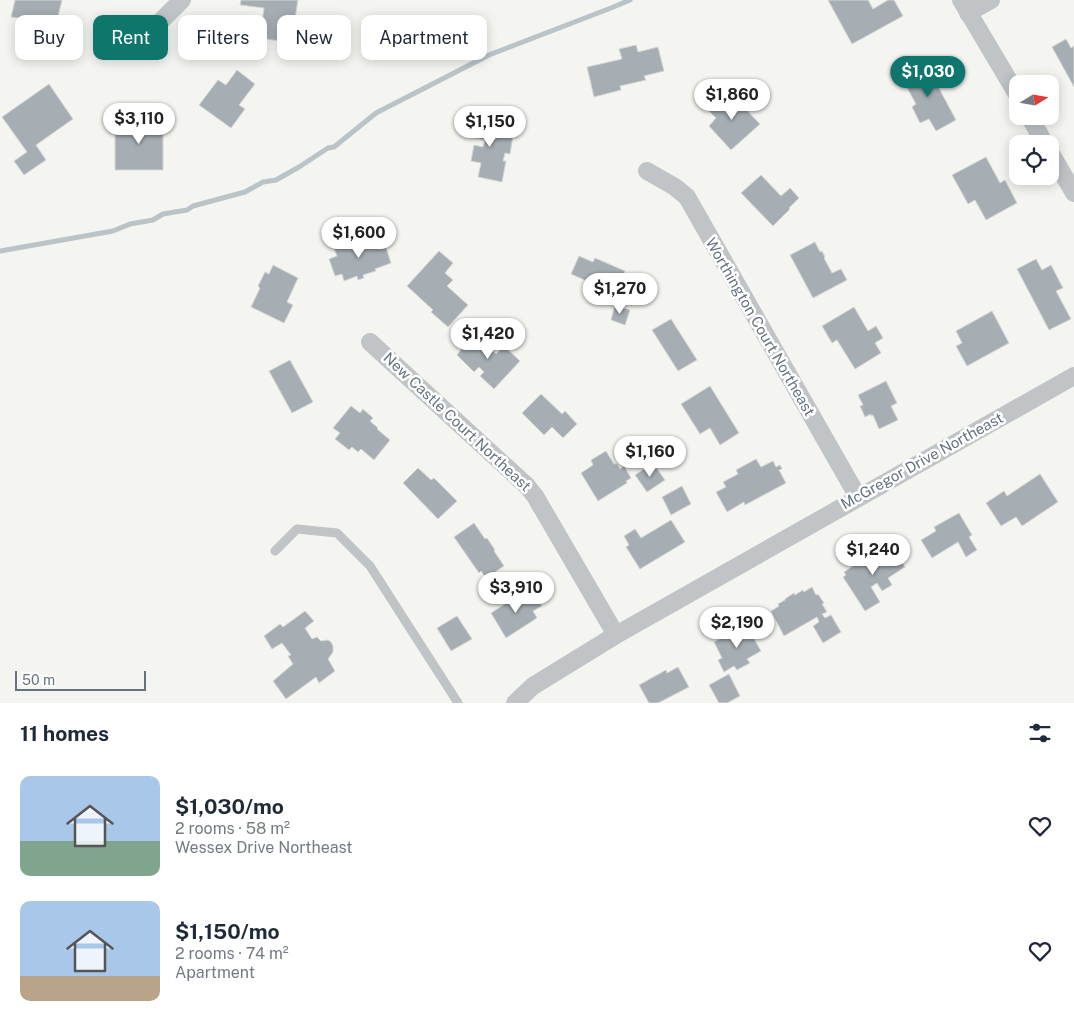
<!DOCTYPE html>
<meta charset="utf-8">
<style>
body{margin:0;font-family:"Public Sans",sans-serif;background:#f6f6f7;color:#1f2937;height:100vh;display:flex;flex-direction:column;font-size:19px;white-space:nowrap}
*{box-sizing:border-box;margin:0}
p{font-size:16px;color:#747a83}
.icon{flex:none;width:28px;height:28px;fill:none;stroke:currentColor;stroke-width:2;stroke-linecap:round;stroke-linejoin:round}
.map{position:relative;height:703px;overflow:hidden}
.sheet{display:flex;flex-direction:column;background:#fff;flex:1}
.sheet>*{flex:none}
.banner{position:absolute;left:15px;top:15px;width:500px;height:45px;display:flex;gap:10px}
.needle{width:32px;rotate:79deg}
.fabs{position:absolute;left:1009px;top:75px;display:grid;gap:10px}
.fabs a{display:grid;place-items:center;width:50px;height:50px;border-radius:10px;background:#fff;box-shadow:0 2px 12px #0003;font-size:25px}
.scale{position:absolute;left:15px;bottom:12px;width:131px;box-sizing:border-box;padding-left:5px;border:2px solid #657380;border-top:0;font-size:14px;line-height:18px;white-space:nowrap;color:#657380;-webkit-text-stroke:4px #fff;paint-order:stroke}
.price{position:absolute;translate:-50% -42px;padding:0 11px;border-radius:18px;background:#fff;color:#222;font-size:16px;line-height:32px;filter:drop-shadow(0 1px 2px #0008)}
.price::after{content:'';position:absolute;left:50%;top:30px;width:15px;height:11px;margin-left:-8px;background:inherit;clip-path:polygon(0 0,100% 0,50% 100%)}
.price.current{background:#0f766e;color:#fff}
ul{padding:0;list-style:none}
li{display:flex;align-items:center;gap:15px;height:125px;padding:0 20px}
li span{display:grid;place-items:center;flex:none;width:140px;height:100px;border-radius:10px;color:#555}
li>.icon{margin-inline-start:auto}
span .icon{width:60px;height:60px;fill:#fffc;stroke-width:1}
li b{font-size:21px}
h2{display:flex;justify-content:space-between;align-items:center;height:60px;padding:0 20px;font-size:21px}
.tag{padding:0 18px;border-radius:10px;background:#fff;box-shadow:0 2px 12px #0003;font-size:18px;line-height:45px}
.tag.current{background:#0f766e;color:#fff}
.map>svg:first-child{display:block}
</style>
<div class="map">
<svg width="1074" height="703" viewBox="0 0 1074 703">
<rect width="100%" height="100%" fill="#f4f4f1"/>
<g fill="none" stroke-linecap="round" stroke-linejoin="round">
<path stroke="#b9c3c8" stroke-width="5" d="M 0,251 L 113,231 L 130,224 L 153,220 L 163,214 L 187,210 L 193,206 L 245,192 L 263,182 L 276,180 L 299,167 L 328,148 L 334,147 L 376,113 L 489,55 L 611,8 L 630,0"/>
</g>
<path fill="#a7aeb3" stroke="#d6d6d3" d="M 15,0 L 62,0 L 53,37 L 18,29 L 20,18 L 11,17 Z
M 241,0 L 298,0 L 293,31 L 286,30 L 285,42 L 260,38 L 264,8 L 240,5 Z
M 828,0 L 868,0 L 873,9 L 888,0 L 894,0 L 903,16 L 852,44 Z
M 1066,39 L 1071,48 L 1074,46 L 1074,87 L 1052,47 Z
M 636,45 L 638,52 L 658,47 L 664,71 L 644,76 L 646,80 L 620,86 L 621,90 L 594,97 L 587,67 L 622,59 L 619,49 Z
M 926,64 L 956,120 L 936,131 L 929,119 L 920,123 L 912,107 L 916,104 L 901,77 Z
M 237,70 L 255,84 L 239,105 L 245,109 L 231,128 L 199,105 L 218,80 L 226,85 Z
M 49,84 L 73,119 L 36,145 L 46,160 L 24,175 L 14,161 L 27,152 L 2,117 Z
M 726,93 L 735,103 L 737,100 L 760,124 L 731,150 L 709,126 L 716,118 L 708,110 Z
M 468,119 L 514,129 L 510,154 L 505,153 L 503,161 L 506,161 L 502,182 L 478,177 L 481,163 L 471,161 L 474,145 L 483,147 L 485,140 L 465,136 Z
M 115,120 L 163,121 L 163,170 L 115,170 Z
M 986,157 L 1000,183 L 1005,180 L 1017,203 L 986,220 L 975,200 L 968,204 L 952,175 Z
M 761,175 L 781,196 L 790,188 L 799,198 L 789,208 L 790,209 L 773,226 L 741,193 Z
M 358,238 L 361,247 L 384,241 L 391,263 L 375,269 L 376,271 L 363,275 L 364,278 L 358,280 L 357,276 L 344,281 L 342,274 L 335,276 L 329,259 L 337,256 L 333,246 Z
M 815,242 L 820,252 L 822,251 L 825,257 L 824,258 L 832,273 L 841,269 L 847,280 L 813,298 L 790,255 Z
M 439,251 L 453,263 L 445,273 L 453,280 L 447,286 L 468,305 L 448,327 L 431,312 L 433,310 L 407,286 Z
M 579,256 L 593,262 L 595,258 L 625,271 L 623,275 L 642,284 L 634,302 L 571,274 Z
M 1036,259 L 1042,270 L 1051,265 L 1063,288 L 1056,291 L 1071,319 L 1049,330 L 1017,269 Z
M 273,265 L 298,278 L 287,302 L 293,305 L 284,323 L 251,307 L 260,288 L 258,286 L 265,272 L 269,274 Z
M 615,305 L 630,310 L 625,325 L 611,320 Z
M 854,307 L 868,331 L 876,326 L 883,338 L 875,343 L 881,353 L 855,369 L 837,340 L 832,343 L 822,326 Z
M 992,311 L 1009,343 L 967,366 L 956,346 L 962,343 L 956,331 Z
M 671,319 L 697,360 L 678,371 L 652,330 Z
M 477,330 L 488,341 L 485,344 L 496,354 L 504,346 L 520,361 L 494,389 L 480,376 L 484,372 L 479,367 L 474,372 L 457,355 L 461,350 L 460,349 Z
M 290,360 L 313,402 L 292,413 L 269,371 Z
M 886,381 L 897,403 L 891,406 L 898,420 L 879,429 L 873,415 L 871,416 L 871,414 L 865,417 L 860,406 L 863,405 L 858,395 Z
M 710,386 L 739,433 L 720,445 L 710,428 L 700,434 L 681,404 Z
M 541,394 L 562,414 L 565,411 L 577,424 L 563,438 L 552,427 L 544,435 L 522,413 Z
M 351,406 L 360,413 L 363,409 L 373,418 L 370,421 L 378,428 L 377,429 L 390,440 L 374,460 L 361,449 L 358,452 L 352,447 L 349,450 L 335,439 L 340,433 L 333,428 Z
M 606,451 L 614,464 L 617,464 L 620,469 L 624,466 L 631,478 L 626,481 L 627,483 L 598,501 L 581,473 L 593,465 L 591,460 Z
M 756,459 L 761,467 L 773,461 L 776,467 L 780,465 L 782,469 L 779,470 L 786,483 L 745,505 L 744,502 L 727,512 L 716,492 L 726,487 L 723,482 L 738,474 L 736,470 Z
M 653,463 L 665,480 L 647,492 L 635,475 Z
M 418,468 L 431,480 L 434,478 L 457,501 L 438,519 L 403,483 Z
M 1040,474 L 1058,502 L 1022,526 L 1016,517 L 1001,526 L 986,503 L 1004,491 L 1007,496 Z
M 682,486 L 691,504 L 671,515 L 662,497 Z
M 959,513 L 972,535 L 969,537 L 977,550 L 966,557 L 958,542 L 932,558 L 921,540 L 936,531 L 934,527 Z
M 671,520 L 685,542 L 640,569 L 626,547 L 629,545 L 624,536 L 635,529 L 641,538 Z
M 474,523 L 485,539 L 487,538 L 495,550 L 494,551 L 504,566 L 486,578 L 481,571 L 479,573 L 454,537 Z
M 891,545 L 905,567 L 888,578 L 892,585 L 882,591 L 877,583 L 871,587 L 880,602 L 865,611 L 843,577 L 846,575 L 844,572 L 865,558 L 869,563 L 877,558 L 874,555 Z
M 812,587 L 816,595 L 818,594 L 824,603 L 822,604 L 827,612 L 822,614 L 825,618 L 831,615 L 841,632 L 823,643 L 813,626 L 819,622 L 817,617 L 784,636 L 771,611 L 779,606 L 778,604 L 785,600 L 785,599 L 794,593 L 795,595 L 803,590 L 804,592 Z
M 534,594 L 542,606 L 533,611 L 537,618 L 506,638 L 491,613 L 519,595 L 523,601 Z
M 305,611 L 314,621 L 305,628 L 312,639 L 317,637 L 321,641 L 328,640 L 331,642 L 333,646 L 333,652 L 328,659 L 335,671 L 319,683 L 316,677 L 286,699 L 273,681 L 293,664 L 288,656 L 291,655 L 282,643 L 272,649 L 264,636 L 280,624 L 283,627 Z
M 457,616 L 472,639 L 451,651 L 437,628 Z
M 746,625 L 761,651 L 747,659 L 750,663 L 737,670 L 734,666 L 724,672 L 718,660 L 722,658 L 714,642 Z
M 678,667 L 689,687 L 658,703 L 649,703 L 639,685 L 666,670 L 667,673 Z
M 729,674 L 740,696 L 727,703 L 719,703 L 709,685 Z"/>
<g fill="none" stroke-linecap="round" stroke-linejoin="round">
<path stroke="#c0c4c7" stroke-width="9" d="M 275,551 L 297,529 L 337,533 L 370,566 L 458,703"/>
<path stroke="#c0c4c7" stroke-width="18" d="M 961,0 L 1018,96
M 968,13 L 991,0
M 133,49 L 182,0
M 1029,116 L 1045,144
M 1050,152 L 1074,193
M 647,171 L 675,187 L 687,197 L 858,497
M 370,342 L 527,486 L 535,496 L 616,635
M 515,703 L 533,686 L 616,635 L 1074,376"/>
</g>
<g text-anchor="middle" stroke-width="5" stroke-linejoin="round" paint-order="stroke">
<g font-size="15" fill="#657380" stroke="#fff">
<text transform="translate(760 327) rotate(60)" y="5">Worthington Court Northeast</text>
<text transform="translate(457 422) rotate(43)" y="5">New Castle Court Northeast</text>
<text transform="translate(922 461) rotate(-29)" y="5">McGregor Drive Northeast</text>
</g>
</g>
</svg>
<div class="fabs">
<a><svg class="needle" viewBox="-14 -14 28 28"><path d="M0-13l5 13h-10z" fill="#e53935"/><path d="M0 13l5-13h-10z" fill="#747a83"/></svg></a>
<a><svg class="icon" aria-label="locate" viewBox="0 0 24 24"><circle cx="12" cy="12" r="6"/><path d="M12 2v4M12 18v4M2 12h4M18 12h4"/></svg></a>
</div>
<div class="scale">50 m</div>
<b class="price current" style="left:928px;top:98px">$1,030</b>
<b class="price" style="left:732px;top:121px">$1,860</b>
<b class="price" style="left:139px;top:145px">$3,110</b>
<b class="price" style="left:490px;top:148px">$1,150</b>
<b class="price" style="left:359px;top:259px">$1,600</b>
<b class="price" style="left:620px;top:315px">$1,270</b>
<b class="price" style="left:488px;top:360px">$1,420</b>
<b class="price" style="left:650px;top:478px">$1,160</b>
<b class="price" style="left:873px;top:576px">$1,240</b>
<b class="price" style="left:516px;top:614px">$3,910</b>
<b class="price" style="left:737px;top:649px">$2,190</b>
<div class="banner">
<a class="tag">Buy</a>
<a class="tag current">Rent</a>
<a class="tag">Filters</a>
<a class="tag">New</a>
<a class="tag">Apartment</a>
</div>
</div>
<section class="sheet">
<h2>11 homes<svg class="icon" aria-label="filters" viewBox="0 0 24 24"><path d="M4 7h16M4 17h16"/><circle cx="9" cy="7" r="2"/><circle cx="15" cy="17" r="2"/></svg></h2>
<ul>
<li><span style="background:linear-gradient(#a9c7e8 65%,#7fa58c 0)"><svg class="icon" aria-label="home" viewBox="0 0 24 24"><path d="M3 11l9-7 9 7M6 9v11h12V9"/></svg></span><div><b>$1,030/mo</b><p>2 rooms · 58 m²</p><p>Wessex Drive Northeast</p></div><svg class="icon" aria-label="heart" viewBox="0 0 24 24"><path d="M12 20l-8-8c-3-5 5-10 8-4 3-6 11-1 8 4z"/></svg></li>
<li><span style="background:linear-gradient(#a9c7e8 75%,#b9a48a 0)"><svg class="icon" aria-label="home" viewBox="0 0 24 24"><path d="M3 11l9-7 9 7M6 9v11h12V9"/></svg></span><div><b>$1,150/mo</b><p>2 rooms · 74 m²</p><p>Apartment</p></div><svg class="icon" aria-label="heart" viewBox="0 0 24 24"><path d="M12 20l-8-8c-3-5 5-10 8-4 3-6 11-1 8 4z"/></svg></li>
</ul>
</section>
